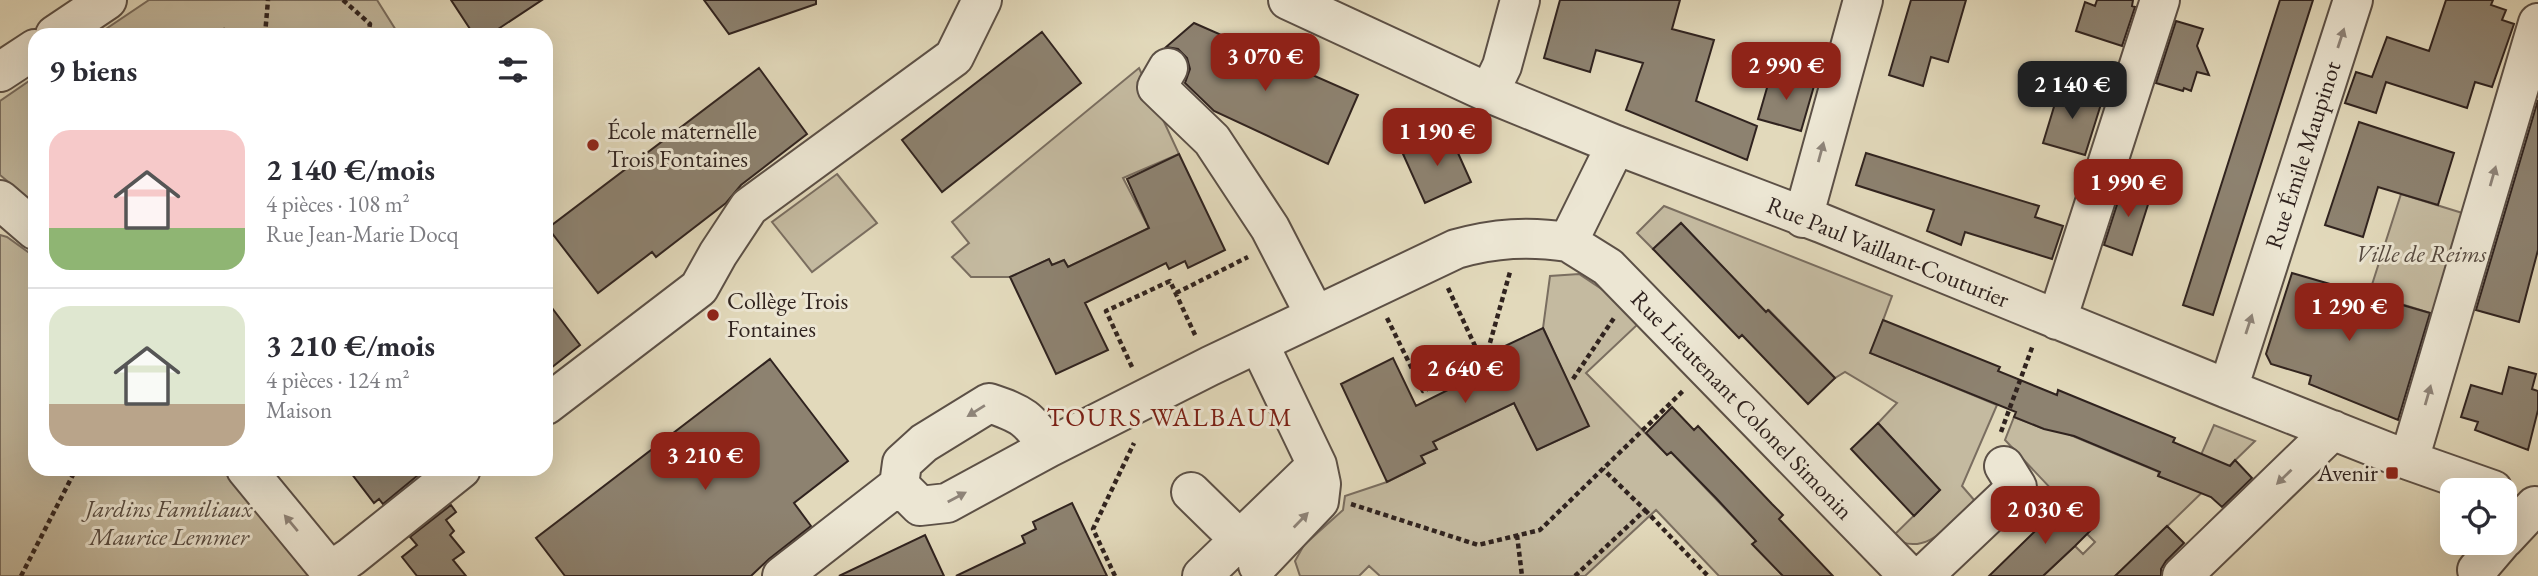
<!DOCTYPE html>
<html lang="fr">
<meta charset="utf-8">
<style>
body{margin:0;font-family:"EB Garamond",serif;background:#f7f7f7;color:#2b2b33;height:100vh;display:flex;flex-direction:column;font-size:26px;white-space:nowrap}
*{box-sizing:border-box;margin:0}
p{font-size:23px;color:#7c7c81}
.icon{flex:none;width:38px;height:38px;fill:none;stroke:currentColor;stroke-width:2;stroke-linecap:round;stroke-linejoin:round}
.map{position:relative;flex:1;overflow:hidden}
.drawer{position:absolute;left:28px;top:28px;width:525px;height:448px;display:flex;flex-direction:column;background:#fff;border-radius:21px;box-shadow:0 7px 28px #0002}
.drawer>*{flex:none}
.tools{position:absolute;left:2440px;top:478px;display:grid;gap:14px}
.tools a{display:grid;place-items:center;width:77px;height:77px;border-radius:14px;background:#fff;box-shadow:0 7px 28px #0002;font-size:35px}
.price{position:absolute;translate:-50% -60px;padding:0 16px;border-radius:14px;background:#8f2418;color:#fff;font-size:23px;line-height:46px;filter:drop-shadow(0 2px 4px #0008)}
.price::after{content:'';position:absolute;left:50%;top:42px;width:21px;height:16px;margin-left:-10px;background:inherit;clip-path:polygon(0 0,100% 0,50% 100%)}
.price.current{background:#222;color:#fff}
ul{padding:0;list-style:none}
li{display:flex;align-items:center;gap:21px;height:175px;padding:0 21px}
li+li{border-top:2px solid #e1e1e2}
li span{display:grid;place-items:center;flex:none;width:196px;height:140px;border-radius:21px;color:#555}
li>.icon{margin-inline-start:auto}
span .icon{width:84px;height:84px;fill:#fffc;stroke-width:1}
li b{font-size:30px}
h2{display:flex;justify-content:space-between;align-items:center;height:84px;padding:0 21px;font-size:30px}
.map>svg:first-child{display:block}
</style>
<div class="map">
<svg width="2538" height="576" viewBox="0 0 2538 576">
<rect width="100%" height="100%" fill="#e2d9bb"/>
<filter id="stains"><feTurbulence type="fractalNoise" baseFrequency=".00286" numOctaves="4"/><feColorMatrix values="0 0 0 0 .2 0 0 0 0 .09 0 0 0 0 .02 0 0 0 .5 -.17"/></filter>
<radialGradient id="worn" r=".72"><stop offset=".6" stop-color="#630" stop-opacity="0"/><stop offset="1" stop-color="#630" stop-opacity=".3"/></radialGradient>
<path fill="#c4baa0" stroke="#7a6e60" stroke-width="2" d="M 149,0 L 377,0 L 399,35 L 97,35 Z
M 1139,68 L 1179,154 L 1123,178 L 1149,228 L 1068,267 L 1064,260 L 1052,265 L 1049,259 L 1010,277 L 971,277 L 952,257 L 969,243 L 952,222 Z
M 35,77 L 35,204 L 0,175 L 0,101 Z
M 837,174 L 877,223 L 812,272 L 772,222 Z
M 2401,194 L 2472,216 L 2443,317 L 2369,294 Z
M 1664,206 L 1892,296 L 1871,353 L 1997,405 L 1962,486 L 1975,501 C 1952,522 1925,560 1892,537 L 1940,490 L 1878,423 L 1897,403 L 1845,372 L 1835,378 L 1769,310 L 1766,312 L 1681,223 L 1653,249 L 1637,233 Z
M 0,235 L 7,237 L 35,257 L 35,469 L 227,469 L 317,576 L 0,576 Z
M 1579,274 L 1612,296 L 1637,325 L 1586,373 L 1667,455 L 1671,452 L 1756,541 L 1753,545 L 1783,576 L 1719,576 L 1656,510 L 1585,576 L 1380,576 L 1369,566 L 1359,576 L 1300,576 L 1295,561 L 1304,545 L 1343,510 L 1345,496 L 1387,482 L 1425,463 L 1421,456 L 1436,449 L 1433,442 L 1514,403 L 1537,450 L 1588,426 L 1543,328 L 1550,276 Z
M 2014,417 L 2042,428 L 2044,424 L 2159,472 L 2158,476 L 2187,487 L 2214,425 L 2255,441 L 2116,576 L 2043,576 L 2075,546 L 2083,554 L 2095,542 L 2087,534 L 2090,530 L 2005,440 Z"/>
<path fill="#8d8270" stroke="#30231f" stroke-width="2" d="M 451,0 L 542,0 L 489,35 L 474,35 Z
M 704,0 L 816,0 L 816,4 L 729,34 Z
M 1560,0 L 1680,0 L 1672,29 L 1714,40 L 1696,101 L 1757,126 L 1747,160 L 1626,110 L 1643,63 L 1596,50 L 1590,72 L 1544,58 Z
M 1911,0 L 1966,0 L 1948,62 L 1931,57 L 1923,86 L 1889,75 Z
M 2097,0 L 2133,0 L 2132,6 L 2135,7 L 2122,46 L 2076,31 L 2085,2 L 2095,6 Z
M 2280,0 L 2313,0 L 2213,315 L 2183,305 Z
M 2446,0 L 2493,0 L 2491,5 L 2506,10 L 2502,20 L 2514,24 L 2492,87 L 2475,82 L 2467,108 L 2386,82 L 2376,113 L 2345,103 L 2356,72 L 2372,77 L 2387,37 L 2429,51 Z
M 2176,21 L 2203,29 L 2197,46 L 2209,75 L 2197,72 L 2191,91 L 2184,88 L 2183,91 L 2156,83 Z
M 1194,23 L 1358,95 L 1328,164 L 1214,111 L 1185,83 L 1190,69 L 1187,58 L 1178,49 L 1166,47 Z
M 1042,32 L 1081,83 L 942,192 L 902,140 Z
M 759,68 L 807,134 L 741,185 L 726,203 L 656,257 L 652,252 L 598,293 L 548,228 Z
M 1771,74 L 1814,86 L 1801,131 L 1758,119 Z
M 2060,87 L 2102,101 L 2085,155 L 2043,143 Z
M 2538,100 L 2538,250 L 2519,322 L 2476,310 Z
M 2359,122 L 2454,153 L 2438,205 L 2378,187 L 2363,237 L 2325,225 Z
M 1449,133 L 1471,182 L 1425,203 L 1403,154 Z
M 1866,153 L 2039,206 L 2035,217 L 2063,226 L 2052,259 L 1965,232 L 1961,245 L 1927,231 L 1934,210 L 1856,185 Z
M 1179,154 L 1225,250 L 1188,268 L 1185,261 L 1169,269 L 1166,263 L 1085,303 L 1108,350 L 1056,374 L 1010,277 L 1049,259 L 1052,265 L 1064,260 L 1068,267 L 1149,228 L 1127,179 Z
M 2124,183 L 2152,192 L 2132,255 L 2104,245 Z
M 1681,223 L 1766,312 L 1768,310 L 1835,378 L 1808,404 L 1742,335 L 1739,338 L 1653,249 Z
M 2292,273 L 2430,313 L 2398,420 L 2309,384 L 2311,376 L 2271,364 L 2266,354 Z
M 546,300 L 580,345 L 546,372 Z
M 1883,320 L 2000,367 L 1998,371 L 2057,395 L 2058,390 L 2175,438 L 2173,442 L 2230,466 L 2235,460 L 2252,478 L 2222,507 L 2211,497 L 2158,476 L 2160,472 L 2074,436 L 2044,429 L 2014,417 L 2016,412 L 1870,353 Z
M 1543,328 L 1589,426 L 1537,450 L 1514,403 L 1433,442 L 1437,449 L 1421,456 L 1425,463 L 1387,482 L 1341,384 L 1393,358 L 1416,406 L 1496,366 L 1493,360 L 1508,353 L 1505,346 Z
M 770,359 L 848,461 L 794,503 L 811,526 L 769,559 L 751,576 L 565,576 L 536,538 Z
M 2509,367 L 2536,374 L 2532,389 L 2538,391 L 2538,410 L 2528,450 L 2475,430 L 2478,422 L 2461,417 L 2471,385 L 2502,394 Z
M 1672,407 L 1694,430 L 1698,426 L 1772,504 L 1783,515 L 1779,519 L 1833,576 L 1783,576 L 1752,544 L 1756,541 L 1716,498 L 1671,452 L 1667,455 L 1646,433 Z
M 1878,423 L 1940,490 L 1914,516 L 1851,449 Z
M 348,469 L 422,469 L 423,471 L 383,504 L 379,499 L 374,503 Z
M 1072,503 L 1107,576 L 956,576 L 1025,543 L 1022,536 L 1036,529 L 1033,522 Z
M 2064,503 L 2091,530 L 2075,546 L 2043,576 L 1989,576 Z
M 451,505 L 456,512 L 446,520 L 454,531 L 450,535 L 464,552 L 453,560 L 466,576 L 417,576 L 402,557 L 417,545 L 410,537 Z
M 2167,526 L 2184,543 L 2166,561 L 2161,569 L 2161,576 L 2115,576 Z
M 925,535 L 944,576 L 839,576 Z"/>
<g fill="none" stroke-linecap="round" stroke-linejoin="round">
<defs>
<path id="minor" d="M 1288,0 L 1489,93 L 1616,145 L 1821,223 L 2228,389 L 2405,459 L 2493,490
M 55,35 L 107,0
M 1168,68 L 1157,87 L 1212,140 L 1270,228 L 1315,315
M 0,72 L 35,49
M 1489,93 L 1502,66 L 1520,0
M 0,200 L 35,230
M 1803,218 L 1863,0
M 1568,242 L 1608,267 L 1909,576
M 2057,320 L 2160,0
M 2228,389 L 2353,0
M 546,405 L 699,288 L 718,254 L 749,207 L 954,57 L 982,0
M 2409,460 L 2538,23
M 246,469 L 334,576
M 899,485 L 920,506 L 947,503 L 1048,448 L 1210,366 L 1456,249 C 1495,238 1529,236 1568,242 L 1616,145
M 1191,492 L 1240,540
M 2504,539 L 2535,506
M 1258,565 L 1319,501 L 1321,484 L 1317,465 L 1259,344
M 2477,570 L 2501,542
M 330,571 L 351,557 L 461,469
M 782,576 L 899,485 L 902,463 L 924,443 L 989,403 C 1022,414 1029,418 1048,448
M 1202,576 L 1317,465
M 1923,576 L 2017,487 L 2004,466
M 2182,576 L 2333,430"/>
</defs>
<use href="#minor" stroke="#5c5046" stroke-width="42"/>
<path stroke="#30231f" stroke-width="4.5" stroke-dasharray="5 3.5" stroke-linecap="butt" d="M 343,0 L 370,24 L 368,35
M 215,35 L 224,30 L 239,35
M 265,35 L 268,0
M 1448,288 L 1483,363
M 1176,293 L 1248,257
M 1387,318 L 1423,391 L 1484,364 L 1510,272
M 1132,367 L 1106,311 L 1170,281 L 1196,337
M 1573,379 L 1614,318
M 2001,432 L 2033,345
M 1351,504 L 1478,545 L 1540,530 L 1684,390
M 1645,510 L 1708,576
M 1517,535 L 1522,576
M 21,576 L 76,469
M 1115,576 L 1093,529 L 1134,443
M 1575,576 L 1645,510 L 1603,469"/>
<use href="#minor" stroke="#ece6d3" stroke-width="38"/>
</g>
<defs><path id="oneway-solid" d="M-6-.8H1V-3.2L6.5 0L1 3.2V.8H-6Z" transform="scale(1.75)"/></defs>
<g fill="#8e8479">
<use href="#oneway-solid" transform="translate(2341 38) rotate(-72)"/>
<use href="#oneway-solid" transform="translate(1821 152) rotate(-75)"/>
<use href="#oneway-solid" transform="translate(2493 176) rotate(-74)"/>
<use href="#oneway-solid" transform="translate(2249 324) rotate(-72)"/>
<use href="#oneway-solid" transform="translate(2428 395) rotate(-74)"/>
<use href="#oneway-solid" transform="translate(976 411) rotate(148)"/>
<use href="#oneway-solid" transform="translate(2284 477) rotate(136)"/>
<use href="#oneway-solid" transform="translate(957 497) rotate(-28)"/>
<use href="#oneway-solid" transform="translate(1301 520) rotate(-46)"/>
<use href="#oneway-solid" transform="translate(291 523) rotate(-130)"/>
</g>
<g fill="#8f2418" stroke="#ece6d3" stroke-width="2.5">
<circle cx="593" cy="145" r="7"/>
<circle cx="713" cy="315" r="7"/>
<rect x="2385" y="466" width="14" height="14" rx="3.5"/>
</g>
<g text-anchor="middle" stroke-width="6" stroke-linejoin="round" paint-order="stroke">
<g font-size="24" fill="#30231f" stroke="#ece6d3" text-anchor="start">
<text x="607" y="139">École maternelle<tspan x="607" dy="28">Trois Fontaines</tspan></text>
<text x="727" y="309">Collège Trois<tspan x="727" dy="28">Fontaines</tspan></text>
<text x="2378" y="481" text-anchor="end">Avenir</text>
</g>
<g font-size="24" fill="#30231f" stroke="#ece6d3">
<text transform="translate(2303 155) rotate(-72)" y="8">Rue Émile Maupinot</text>
<text transform="translate(1888 252) rotate(22)" y="8">Rue Paul Vaillant-Couturier</text>
<text transform="translate(1742 405) rotate(46)" y="8">Rue Lieutenant Colonel Simonin</text>
</g>
<g font-size="24" font-style="italic" fill="#55493f" stroke="#ece6d3">
<text x="2421" y="262">Ville de Reims</text>
<text x="169" y="517">Jardins Familiaux<tspan x="169" dy="28">Maurice Lemmer</tspan></text>
</g>
<g font-size="26" letter-spacing="2" fill="#7a1f14" stroke="#ece6d3">
<text x="1170" y="426">TOURS WALBAUM</text>
</g>
</g>
<rect width="100%" height="100%" filter="url(#stains)"/>
<rect width="100%" height="100%" fill="url(#worn)"/>
</svg>
<div class="tools">
<a><svg class="icon" aria-label="locate" viewBox="0 0 24 24"><circle cx="12" cy="12" r="6"/><path d="M12 2v4M12 18v4M2 12h4M18 12h4"/></svg></a>
</div>
<b class="price" style="left:1265px;top:93px">3 070 €</b>
<b class="price" style="left:1786px;top:102px">2 990 €</b>
<b class="price current" style="left:2072px;top:121px">2 140 €</b>
<b class="price" style="left:1437px;top:168px">1 190 €</b>
<b class="price" style="left:2128px;top:219px">1 990 €</b>
<b class="price" style="left:2349px;top:343px">1 290 €</b>
<b class="price" style="left:1465px;top:405px">2 640 €</b>
<b class="price" style="left:705px;top:492px">3 210 €</b>
<b class="price" style="left:2045px;top:546px">2 030 €</b>
<section class="drawer">
<h2>9 biens<svg class="icon" aria-label="filters" viewBox="0 0 24 24"><path d="M4 7h16M4 17h16"/><circle cx="9" cy="7" r="2"/><circle cx="15" cy="17" r="2"/></svg></h2>
<ul>
<li><span style="background:linear-gradient(#f6c9c9 70%,#8fb573 0)"><svg class="icon" aria-label="home" viewBox="0 0 24 24"><path d="M3 11l9-7 9 7M6 9v11h12V9"/></svg></span><div><b>2 140 €/mois</b><p>4 pièces · 108 m²</p><p>Rue Jean-Marie Docq</p></div></li>
<li><span style="background:linear-gradient(#dfe7d0 70%,#b9a48a 0)"><svg class="icon" aria-label="home" viewBox="0 0 24 24"><path d="M3 11l9-7 9 7M6 9v11h12V9"/></svg></span><div><b>3 210 €/mois</b><p>4 pièces · 124 m²</p><p>Maison</p></div></li>
</ul>
</section>
</div>
